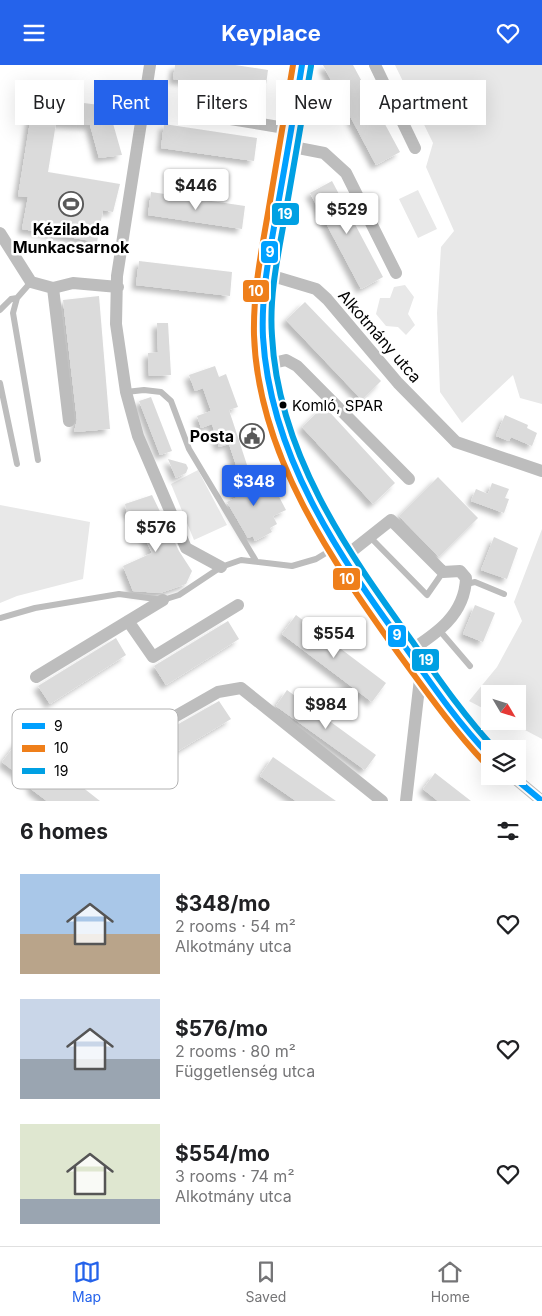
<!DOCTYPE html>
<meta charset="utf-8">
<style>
body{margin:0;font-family:Inter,sans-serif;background:#f6f6f6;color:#202124;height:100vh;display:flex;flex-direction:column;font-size:19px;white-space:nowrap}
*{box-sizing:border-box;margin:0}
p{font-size:16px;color:#757577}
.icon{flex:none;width:28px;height:28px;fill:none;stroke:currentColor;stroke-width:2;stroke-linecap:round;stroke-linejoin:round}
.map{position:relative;height:736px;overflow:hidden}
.details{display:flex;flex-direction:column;background:#fff;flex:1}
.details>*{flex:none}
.banner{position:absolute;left:15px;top:15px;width:512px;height:45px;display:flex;gap:10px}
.needle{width:32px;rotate:128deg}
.tools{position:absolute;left:481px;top:620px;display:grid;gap:10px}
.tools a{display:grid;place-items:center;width:45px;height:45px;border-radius:0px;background:#fff;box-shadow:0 5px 20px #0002;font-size:25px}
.price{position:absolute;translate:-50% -42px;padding:0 11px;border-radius:5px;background:#fff;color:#222;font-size:16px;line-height:32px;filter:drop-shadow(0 1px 2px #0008)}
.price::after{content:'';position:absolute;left:50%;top:30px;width:15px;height:11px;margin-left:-8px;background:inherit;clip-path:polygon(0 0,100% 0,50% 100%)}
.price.active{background:#2563eb;color:#fff}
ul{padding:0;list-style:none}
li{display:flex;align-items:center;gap:15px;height:125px;padding:0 20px}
li span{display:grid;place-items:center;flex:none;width:140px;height:100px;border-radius:0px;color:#555}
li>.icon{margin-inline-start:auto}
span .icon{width:60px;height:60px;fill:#fffc;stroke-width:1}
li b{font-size:21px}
h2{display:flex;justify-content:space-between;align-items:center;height:60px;padding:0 20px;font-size:21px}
.tag{padding:0 18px;border-radius:0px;background:#fff;box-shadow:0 5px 20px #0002;font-size:18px;line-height:45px}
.tag.active{background:#2563eb;color:#fff}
header{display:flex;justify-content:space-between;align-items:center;height:65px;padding:0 20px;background:#2563eb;color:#fff;font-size:22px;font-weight:700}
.menu{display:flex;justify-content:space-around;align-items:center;height:70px;border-top:1px solid #e0e0e0;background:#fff;font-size:14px;color:#757577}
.menu a{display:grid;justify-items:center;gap:2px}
.menu .active{color:#2563eb}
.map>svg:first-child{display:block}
</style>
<header><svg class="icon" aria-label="menu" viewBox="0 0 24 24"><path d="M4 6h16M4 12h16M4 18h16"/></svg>Keyplace<svg class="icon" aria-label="heart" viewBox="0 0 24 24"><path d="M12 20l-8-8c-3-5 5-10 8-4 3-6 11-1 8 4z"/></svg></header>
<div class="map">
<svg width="542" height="736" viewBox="0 0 542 736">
<defs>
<filter id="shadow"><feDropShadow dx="-4.5" dy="4.5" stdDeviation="2.5" flood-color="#0004"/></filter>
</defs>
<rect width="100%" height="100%" fill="#fff"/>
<path fill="#e8e8e8" d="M 395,0 L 542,0 L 542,339 L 520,333 L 513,310 L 462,358 L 440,327 L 437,248 L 441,182 L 454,166 L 426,102 L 433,78 Z
M 418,125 L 437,164 L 418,173 L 399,134 Z
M 405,220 L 414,232 L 408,249 L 415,260 L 406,270 L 398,262 L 386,261 L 376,249 L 380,233 L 390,233 L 394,222 Z
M 198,405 L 227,460 L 194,475 L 171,419 Z
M 0,440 L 90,457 L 83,514 L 17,531 L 0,538 Z
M 542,464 L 542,674 L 508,656 L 518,656 L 518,629 L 490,629 L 490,647 L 469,636 L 497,602 L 522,556 L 514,537 Z"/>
<path fill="#dbdbdb" filter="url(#shadow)" d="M 175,0 L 235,0 L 268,5 L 265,27 L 173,14 Z
M 323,0 L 353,0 L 400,87 L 376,100 Z
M 34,32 L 108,41 L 122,90 L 99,93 L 90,60 L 56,58 L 48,107 L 120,119 L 113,147 L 103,145 L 97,177 L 22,164 L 28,132 L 18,131 Z
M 164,59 L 257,73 L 254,96 L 161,83 Z
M 332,116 L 383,212 L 361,224 L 310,128 Z
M 151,127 L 245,141 L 242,164 L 148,150 Z
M 139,196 L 232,207 L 230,231 L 136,220 Z
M 99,231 L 110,364 L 74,367 L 77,355 L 63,235 Z
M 305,237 L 381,316 L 362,335 L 286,255 Z
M 157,258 L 168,258 L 171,310 L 149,311 L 148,288 L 158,287 Z
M 215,301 L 219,312 L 226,309 L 238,342 L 229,345 L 247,400 L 237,403 L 229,379 L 219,382 L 212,359 L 201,363 L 197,351 L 211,346 L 203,323 L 195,326 L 189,310 Z
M 151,332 L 172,386 L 160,390 L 139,336 Z
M 324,341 L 395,418 L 373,439 L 302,362 Z
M 505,350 L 528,360 L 527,363 L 537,368 L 532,381 L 511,372 L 509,376 L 496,371 Z
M 168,394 L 186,399 L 188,403 L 186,408 L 176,413 Z
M 242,404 L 249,425 L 257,421 L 261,429 L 274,422 L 286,445 L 273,451 L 277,459 L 270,463 L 272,467 L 255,476 L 253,471 L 248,473 L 227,437 L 237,432 L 229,409 Z
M 438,412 L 478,453 L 439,492 L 399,451 Z
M 492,418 L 509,424 L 505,433 L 509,434 L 504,448 L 471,436 L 476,424 L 488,429 Z
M 152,430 L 179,486 L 192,506 L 186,519 L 160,528 L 133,526 L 123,501 L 152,488 L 133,448 L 127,449 L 125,439 Z
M 494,472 L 518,483 L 507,514 L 481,505 Z
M 475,540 L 495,548 L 483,577 L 463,569 Z
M 296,550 L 386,618 L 372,637 L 282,569 Z
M 228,556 L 239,574 L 166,620 L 154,601 Z
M 116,573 L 126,590 L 50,639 L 38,621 Z
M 287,625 L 376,690 L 365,705 L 276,641 Z
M 219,636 L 231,654 L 128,716 L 115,695 Z
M 28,663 L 66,693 L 58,703 L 100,736 L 47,736 L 31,724 L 33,721 L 2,697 Z
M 273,692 L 336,736 L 296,736 L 260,711 Z
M 435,708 L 471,736 L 438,736 L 423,724 Z"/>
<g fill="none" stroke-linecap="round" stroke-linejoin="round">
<path stroke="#bdbdbd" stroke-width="6" d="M 31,217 L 17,233 L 13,248 L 38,395
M 0,245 L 11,234 L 17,233
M 0,318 L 17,399
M 126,327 L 144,325 L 161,327 L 171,336 L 189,384 L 256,496
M 370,472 L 427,530 L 443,507
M 466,519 L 475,517 L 504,529
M 0,553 L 35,543 L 119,529 L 163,535 L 179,530 L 221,502 L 241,495 L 292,501 L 316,494 L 336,482
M 440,566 L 470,601"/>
<path stroke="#bdbdbd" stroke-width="12" d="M 150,0 L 117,211 L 116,259 L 126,327 L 138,371 L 186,483 L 221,502
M 302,0 C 294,49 285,98 277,147 C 270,188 261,230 263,272 C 268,391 342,496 410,589 C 434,623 460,661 490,691
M 375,0 L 415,83
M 212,51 L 291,64
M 288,81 L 324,88 L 346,108 L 396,208
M 0,168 L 31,217 L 53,223 L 69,356
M 266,209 L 316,224 L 327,234 L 398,318 L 456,377 L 542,406
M 53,223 L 73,218 L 118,222
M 265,300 L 286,295 L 297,301 L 409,414
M 343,493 L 391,455 L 443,507 L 460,506 L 466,513 C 465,550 436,569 408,587
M 128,556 L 153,592 L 238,540
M 36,612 L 163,535
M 118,684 L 218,627 L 241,623 L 382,736
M 512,711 L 542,736
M 406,736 L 421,605"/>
<defs>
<path id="bus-1" d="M 302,0 C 294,50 285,100 276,151 C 269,190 261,231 263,272 C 270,390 338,490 406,583 C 432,620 458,658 490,691
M 512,711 L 542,736"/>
<path id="bus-2" d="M 293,0 C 285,49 276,99 268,148 C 261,188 253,229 254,270 C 258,390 331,494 398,588 C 426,626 452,663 484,697"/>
<path id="bus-3" d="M 311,1 C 302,51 294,101 285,151 C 278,190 269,231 272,271 C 278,387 346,485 412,576 C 438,613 464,651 495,684"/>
</defs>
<use href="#bus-1" stroke="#fff" stroke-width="10"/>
<use href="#bus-2" stroke="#fff" stroke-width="10"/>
<use href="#bus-3" stroke="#fff" stroke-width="10"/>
<use href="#bus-1" stroke="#00a0ff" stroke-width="6"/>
<use href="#bus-2" stroke="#ef7f1a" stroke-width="6"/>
<use href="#bus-3" stroke="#00a0e3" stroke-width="6"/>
</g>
<defs>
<symbol id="stadium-ring" viewBox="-11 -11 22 22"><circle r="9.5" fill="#fff" stroke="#595959" stroke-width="1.5"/><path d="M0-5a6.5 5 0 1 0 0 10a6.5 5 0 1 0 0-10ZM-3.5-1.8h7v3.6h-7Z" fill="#595959"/></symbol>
<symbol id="civic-ring" viewBox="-11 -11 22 22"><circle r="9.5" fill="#fff" stroke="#595959" stroke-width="1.5"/><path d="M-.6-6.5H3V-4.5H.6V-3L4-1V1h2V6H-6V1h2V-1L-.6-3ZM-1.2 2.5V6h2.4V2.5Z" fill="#595959"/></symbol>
</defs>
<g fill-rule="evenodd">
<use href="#stadium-ring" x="57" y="125" width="28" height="28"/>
<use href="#civic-ring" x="238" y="357" width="28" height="28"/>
</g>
<circle fill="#000" stroke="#fff" stroke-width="2" cx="283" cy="340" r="4.5"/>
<g text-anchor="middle" stroke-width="5" stroke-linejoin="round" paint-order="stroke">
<g font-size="15" fill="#000" stroke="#fff" text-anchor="start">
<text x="292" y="346">Komló, SPAR</text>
</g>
<g font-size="16" font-weight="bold" fill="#000" stroke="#fff">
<text x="71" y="170">Kézilabda<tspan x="71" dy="18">Munkacsarnok</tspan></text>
<text x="234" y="377" text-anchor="end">Posta</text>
</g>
<g font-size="16" fill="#000" stroke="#fff">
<text transform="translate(380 271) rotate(49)" y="6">Alkotmány utca</text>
</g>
</g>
<rect x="12" y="644" width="166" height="80" rx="8" fill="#fff" stroke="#b2b2b2" stroke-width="1"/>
<rect x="22" y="658" width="23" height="6" fill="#00a0ff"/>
<rect x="22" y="680" width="23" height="7" fill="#ef7f1a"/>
<rect x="22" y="703" width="23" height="6" fill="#00a0e3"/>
<g font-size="14" fill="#000">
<text x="54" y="666">9</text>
<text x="54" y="688">10</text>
<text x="54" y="711">19</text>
</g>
<g stroke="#fff" stroke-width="2">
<rect x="271" y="137" width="29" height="24" rx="5" fill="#00a0e3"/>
<rect x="260" y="175" width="19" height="24" rx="5" fill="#00a0ff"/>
<rect x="242" y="214" width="28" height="24" rx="5" fill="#ef7f1a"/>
<rect x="332" y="502" width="29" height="24" rx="5" fill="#ef7f1a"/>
<rect x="387" y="559" width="20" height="24" rx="5" fill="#00a0ff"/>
<rect x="411" y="583" width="29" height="24" rx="5" fill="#00a0e3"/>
</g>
<g font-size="14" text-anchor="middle" font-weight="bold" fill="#fff">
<text x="285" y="154">19</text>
<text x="270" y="192">9</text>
<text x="256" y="231">10</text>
<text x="347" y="519">10</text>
<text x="397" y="575">9</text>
<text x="426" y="600">19</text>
</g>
</svg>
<div class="tools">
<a><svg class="needle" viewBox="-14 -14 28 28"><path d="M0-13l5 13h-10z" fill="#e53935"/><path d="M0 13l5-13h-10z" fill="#757577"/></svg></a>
<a><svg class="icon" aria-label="layers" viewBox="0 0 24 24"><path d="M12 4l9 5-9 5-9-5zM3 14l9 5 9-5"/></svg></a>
</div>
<b class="price" style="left:196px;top:146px">$446</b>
<b class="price" style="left:347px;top:170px">$529</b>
<b class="price active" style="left:254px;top:442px">$348</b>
<b class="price" style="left:156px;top:488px">$576</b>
<b class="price" style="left:334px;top:594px">$554</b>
<b class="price" style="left:326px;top:665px">$984</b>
<div class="banner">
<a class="tag">Buy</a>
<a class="tag active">Rent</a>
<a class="tag">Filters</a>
<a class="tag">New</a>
<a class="tag">Apartment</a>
</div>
</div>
<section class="details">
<h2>6 homes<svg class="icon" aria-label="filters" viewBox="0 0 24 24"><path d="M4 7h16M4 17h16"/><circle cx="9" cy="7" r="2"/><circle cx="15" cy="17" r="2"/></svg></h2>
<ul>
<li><span style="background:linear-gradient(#a9c7e8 60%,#b9a48a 0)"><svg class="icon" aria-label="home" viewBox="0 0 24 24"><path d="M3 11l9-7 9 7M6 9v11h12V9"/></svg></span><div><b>$348/mo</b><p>2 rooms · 54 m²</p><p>Alkotmány utca</p></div><svg class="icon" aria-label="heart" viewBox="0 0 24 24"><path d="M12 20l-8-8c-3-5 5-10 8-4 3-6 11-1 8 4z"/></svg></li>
<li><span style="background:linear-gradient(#c9d6e8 60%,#9aa5b1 0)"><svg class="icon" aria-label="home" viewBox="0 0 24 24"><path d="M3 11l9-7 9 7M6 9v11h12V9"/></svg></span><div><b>$576/mo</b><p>2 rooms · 80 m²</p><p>Függetlenség utca</p></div><svg class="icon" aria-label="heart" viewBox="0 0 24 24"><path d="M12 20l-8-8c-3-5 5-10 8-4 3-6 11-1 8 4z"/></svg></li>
<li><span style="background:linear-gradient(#dfe7d0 75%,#9aa5b1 0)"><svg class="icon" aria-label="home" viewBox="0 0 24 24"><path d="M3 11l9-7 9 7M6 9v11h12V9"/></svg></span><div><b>$554/mo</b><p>3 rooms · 74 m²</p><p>Alkotmány utca</p></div><svg class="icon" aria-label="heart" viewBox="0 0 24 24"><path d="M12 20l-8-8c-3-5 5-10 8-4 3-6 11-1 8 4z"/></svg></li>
</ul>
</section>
<nav class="menu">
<a class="active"><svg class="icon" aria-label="map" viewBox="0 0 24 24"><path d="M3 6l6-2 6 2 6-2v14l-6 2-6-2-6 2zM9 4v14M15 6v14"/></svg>Map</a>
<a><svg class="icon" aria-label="saved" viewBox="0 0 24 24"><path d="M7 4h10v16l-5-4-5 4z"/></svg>Saved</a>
<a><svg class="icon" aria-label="home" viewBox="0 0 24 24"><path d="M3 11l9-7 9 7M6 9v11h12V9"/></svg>Home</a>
</nav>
